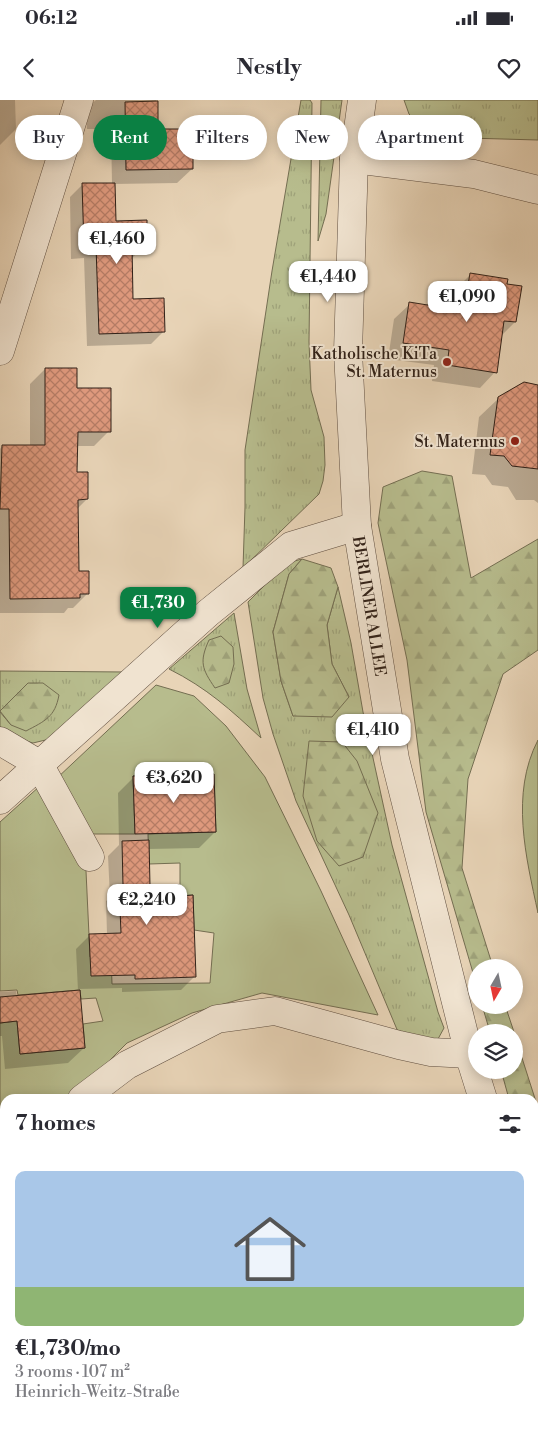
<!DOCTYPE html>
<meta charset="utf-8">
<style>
body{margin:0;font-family:"Libre Bodoni",serif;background:#f7f7f7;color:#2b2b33;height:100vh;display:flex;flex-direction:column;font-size:19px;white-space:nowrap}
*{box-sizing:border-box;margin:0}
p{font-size:16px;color:#7c7c81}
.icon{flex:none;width:28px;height:28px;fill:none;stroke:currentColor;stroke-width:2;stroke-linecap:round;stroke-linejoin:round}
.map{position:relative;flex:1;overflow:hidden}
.details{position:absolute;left:0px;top:994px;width:539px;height:336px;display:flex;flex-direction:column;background:#fff;border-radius:15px 15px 0 0;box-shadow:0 2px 12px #0003}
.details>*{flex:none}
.hud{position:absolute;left:15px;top:15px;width:509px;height:45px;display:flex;gap:10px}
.needle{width:32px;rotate:189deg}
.controls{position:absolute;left:468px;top:859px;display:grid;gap:10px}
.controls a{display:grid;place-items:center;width:55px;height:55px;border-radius:50%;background:#fff;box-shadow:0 2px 12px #0003;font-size:25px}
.price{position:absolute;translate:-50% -42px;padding:0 11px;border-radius:10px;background:#fff;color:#222;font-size:16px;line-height:32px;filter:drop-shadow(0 1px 2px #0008)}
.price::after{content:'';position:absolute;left:50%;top:30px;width:15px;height:11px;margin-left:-8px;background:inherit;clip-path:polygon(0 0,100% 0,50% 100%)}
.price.selected{background:#0b8043;color:#fff}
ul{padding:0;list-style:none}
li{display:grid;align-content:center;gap:10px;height:265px;padding:0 15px}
li span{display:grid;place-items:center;height:155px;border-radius:10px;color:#555}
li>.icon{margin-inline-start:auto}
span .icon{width:90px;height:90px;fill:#fffc;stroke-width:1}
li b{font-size:21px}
h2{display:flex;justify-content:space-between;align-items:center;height:60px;padding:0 15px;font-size:21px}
.pill{padding:0 18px;border-radius:22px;background:#fff;box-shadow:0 2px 12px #0003;font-size:18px;line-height:45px}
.pill.selected{background:#0b8043;color:#fff}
.status{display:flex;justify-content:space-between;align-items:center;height:35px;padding:0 25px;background:#fff;direction:ltr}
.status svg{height:14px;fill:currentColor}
header{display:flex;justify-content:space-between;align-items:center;height:65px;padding:0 15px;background:#fff;font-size:22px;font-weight:800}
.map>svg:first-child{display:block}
</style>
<div class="status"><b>06:12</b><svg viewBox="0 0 49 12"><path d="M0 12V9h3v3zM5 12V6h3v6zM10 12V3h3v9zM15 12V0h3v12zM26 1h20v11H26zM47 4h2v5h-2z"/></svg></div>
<header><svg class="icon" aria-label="back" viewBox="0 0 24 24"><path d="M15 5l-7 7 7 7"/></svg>Nestly<svg class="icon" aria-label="heart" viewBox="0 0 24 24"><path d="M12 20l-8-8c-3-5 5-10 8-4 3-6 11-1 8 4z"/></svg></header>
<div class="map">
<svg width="538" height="1329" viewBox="0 0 538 1329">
<defs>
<pattern id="grass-tufts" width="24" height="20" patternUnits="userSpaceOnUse" patternTransform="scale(1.25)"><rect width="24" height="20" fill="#b7bc8d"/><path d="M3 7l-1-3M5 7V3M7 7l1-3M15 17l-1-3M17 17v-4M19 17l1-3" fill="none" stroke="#9ea179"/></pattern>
<pattern id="forest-firs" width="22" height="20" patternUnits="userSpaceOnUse" patternTransform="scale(1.25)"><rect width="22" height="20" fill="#b7bc8d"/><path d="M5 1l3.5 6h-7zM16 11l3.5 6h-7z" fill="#9ea179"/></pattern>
<pattern id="building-cross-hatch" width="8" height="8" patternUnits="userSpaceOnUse" patternTransform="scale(1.25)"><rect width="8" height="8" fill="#de997d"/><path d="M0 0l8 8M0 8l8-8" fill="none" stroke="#b57c65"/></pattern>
</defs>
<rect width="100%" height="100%" fill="#e8d4b7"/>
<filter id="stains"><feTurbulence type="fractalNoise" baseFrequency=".004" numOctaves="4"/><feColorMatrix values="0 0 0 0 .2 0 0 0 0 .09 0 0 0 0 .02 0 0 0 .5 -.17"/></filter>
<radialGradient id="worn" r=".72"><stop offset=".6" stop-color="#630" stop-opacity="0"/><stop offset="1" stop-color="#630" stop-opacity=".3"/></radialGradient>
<path fill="url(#grass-tufts)" stroke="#746e52" d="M 301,0 L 310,0 L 312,3 L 309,242 L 311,290 L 324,337 L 325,365 L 323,381 L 319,394 L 243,468 L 245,407 L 245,350 L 272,171 Z
M 321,0 L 342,0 L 326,114 L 318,141 Z
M 404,0 L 538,0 L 538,40 L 467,38 L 426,31 L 409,14 Z
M 302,459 L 289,474 L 273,532 L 281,581 L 293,616 L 349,597 L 332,564 L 327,525 L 338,487 L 351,543 L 363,612 L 392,745 L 438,912 L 444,928 L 438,939 L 401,939 L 349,815 L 296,701 L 273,634 L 263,598 L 248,502 L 287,463 Z
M 234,513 L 247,589 L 261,638 C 231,610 207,588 169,569 Z
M 0,571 L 127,572 L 58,637 L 33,643 L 9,636 L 0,627 L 0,612 L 11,625 L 28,583 L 0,611 Z"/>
<path fill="url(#forest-firs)" stroke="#746e52" d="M 422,371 L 452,376 L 471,478 L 538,439 L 538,550 L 503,574 L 468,679 L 462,768 L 493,867 L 476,868 L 476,883 L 426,712 L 407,560 L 378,423 L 383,387 Z
M 302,459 L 331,468 L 338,487 L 327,525 L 332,564 L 349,597 L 332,617 L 293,616 L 281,581 L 273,532 L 289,474 Z
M 221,536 L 233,547 L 234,564 L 229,583 L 215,588 C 202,569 199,562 209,540 Z
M 28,583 L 43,583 L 59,595 C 55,617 45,621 26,631 L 11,625 L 0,611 Z
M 309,641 L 342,642 L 357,661 L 378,713 L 363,757 L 339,766 L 317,741 L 303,696 Z
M 482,905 L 505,905 L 514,932 L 490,932 Z
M 514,933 L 538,1008 L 538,1073 L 534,1062 L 534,999 L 509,999 L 501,970 L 514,970 Z"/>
<path fill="#b7bc8d" stroke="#746e52" d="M 156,585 L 194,596 L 226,626 L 265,677 L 321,791 L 378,915 L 262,893 L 192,913 L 127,943 L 74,996 L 69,999 L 5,999 L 5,1036 L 0,1039 L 0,923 L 17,921 L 20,954 L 85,948 L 83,924 L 103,921 L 96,898 L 81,899 L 80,890 L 18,895 L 17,890 L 0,891 L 0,722 L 41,685 L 86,771 L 90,857 L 111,856 L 112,884 L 210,883 L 214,833 L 194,830 L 193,795 L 180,796 L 180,763 L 149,764 L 148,734 L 216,732 L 214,674 L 133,676 L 135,734 L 90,734 L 56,679 Z
M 538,640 L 538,813 C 526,757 510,694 538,640 Z"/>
<path fill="#0003" d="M 0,0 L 15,0 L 16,29 L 0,45 Z
M 96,0 L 156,0 L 157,30 L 192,69 L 177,83 L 114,84 L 115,123 L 146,144 L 133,157 L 131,157 L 132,201 L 164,231 L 151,244 L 87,246 L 84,158 L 71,159 L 70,97 L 83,84 L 112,84 L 111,29 L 87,29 L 86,9 Z
M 470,175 L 506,185 L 515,222 L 501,236 L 495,272 L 480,288 L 432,281 L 434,265 L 388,259 L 394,219 L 410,204 L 431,207 L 443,194 L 454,196 L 455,190 Z
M 45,269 L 76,289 L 109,331 L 94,346 L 76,346 L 76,373 L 87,399 L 77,409 L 77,472 L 88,493 L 73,508 L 68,508 L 64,513 L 0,513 L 0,349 L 2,346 L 30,346 L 30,284 Z
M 538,286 L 538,403 L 534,400 L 516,400 L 508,387 L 492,385 L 485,375 L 472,374 L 479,317 L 499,298 Z
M 134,677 L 215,732 L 199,748 L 148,749 L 149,787 L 195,876 L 181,890 L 122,892 L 122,888 L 78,889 L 84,948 L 68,963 L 5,969 L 2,936 L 0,936 L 0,892 L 16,891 L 17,897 L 78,891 L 76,849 L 90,835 L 107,834 L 106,801 L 110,798 L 108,756 L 119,745 L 118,693 Z
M 0,1241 L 5,1241 L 5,1325 L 74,1325 L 74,1329 L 0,1329 Z"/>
<path fill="url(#building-cross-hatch)" stroke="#312118" d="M 158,1 L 158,29 L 193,29 L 193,69 L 126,70 L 125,2 Z
M 82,83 L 115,83 L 116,121 L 147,120 L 147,145 L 132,145 L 133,199 L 164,198 L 165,232 L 99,234 L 96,146 L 84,147 Z
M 470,173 L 508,179 L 507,184 L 522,186 L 516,222 L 504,221 L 497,273 L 447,265 L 449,250 L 403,243 L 409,202 L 440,207 L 443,193 L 466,197 Z
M 45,268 L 77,268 L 77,288 L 111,288 L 111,332 L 78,332 L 77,372 L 88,372 L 88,399 L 78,400 L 79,471 L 89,471 L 89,494 L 80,494 L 80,498 L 10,499 L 9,409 L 0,409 L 2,345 L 45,345 Z
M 524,282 L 538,285 L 538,369 L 512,366 L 504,356 L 490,355 L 498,297 Z
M 214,674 L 216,732 L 135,734 L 133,676 Z
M 149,740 L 150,786 L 179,785 L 180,796 L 193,795 L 196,877 L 135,879 L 135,875 L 91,876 L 89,834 L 121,833 L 119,786 L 123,786 L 122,741 Z
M 80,890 L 85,948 L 20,954 L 17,921 L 0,923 L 0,897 Z"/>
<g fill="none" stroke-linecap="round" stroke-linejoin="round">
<defs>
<g id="minor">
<path id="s1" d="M 362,0 L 354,59 L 348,252 L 357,426 L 395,659 L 469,954 L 483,999"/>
<path d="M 354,59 L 474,74 L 538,90"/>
<path d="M 0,251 L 79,0"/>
<path d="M 0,641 L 39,664 L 90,757"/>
<path d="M 0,700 L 208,513 L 291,446 L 357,426"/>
<path d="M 82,999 L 127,965 L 217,919 L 275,911 L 399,945 L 431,952 L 469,954"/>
<path d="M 0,1054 L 5,1052"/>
<path d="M 534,1167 L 538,1178"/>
</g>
</defs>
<use href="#minor" stroke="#5f4e40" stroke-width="29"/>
<use href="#minor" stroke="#f0e3d0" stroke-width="28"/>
</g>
<g fill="#8f2418" stroke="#f0e3d0" stroke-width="2">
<circle cx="447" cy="262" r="5"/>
<circle cx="515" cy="341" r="5"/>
</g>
<g text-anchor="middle" stroke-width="4" stroke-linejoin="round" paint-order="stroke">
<g font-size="16" fill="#312118" stroke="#f0e3d0" text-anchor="end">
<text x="437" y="259">Katholische KiTa<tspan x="437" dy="18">St. Maternus</tspan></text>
<text x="505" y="347">St. Maternus</text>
</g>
<g font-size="16" fill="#312118" stroke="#f0e3d0">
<text dy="6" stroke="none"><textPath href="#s1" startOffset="508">BERLINER ALLEE</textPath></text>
</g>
</g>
<rect width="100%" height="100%" filter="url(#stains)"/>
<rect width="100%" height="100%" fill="url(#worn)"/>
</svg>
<div class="controls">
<a><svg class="needle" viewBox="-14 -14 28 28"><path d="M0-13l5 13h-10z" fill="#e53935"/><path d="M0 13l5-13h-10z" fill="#7c7c81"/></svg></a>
<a><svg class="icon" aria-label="layers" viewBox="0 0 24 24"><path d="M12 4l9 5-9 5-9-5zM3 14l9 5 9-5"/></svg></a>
</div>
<b class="price" style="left:117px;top:165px">€1,460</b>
<b class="price" style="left:328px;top:203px">€1,440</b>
<b class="price" style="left:467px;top:223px">€1,090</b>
<b class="price selected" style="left:158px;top:529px">€1,730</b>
<b class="price" style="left:373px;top:656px">€1,410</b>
<b class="price" style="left:174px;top:704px">€3,620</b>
<b class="price" style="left:147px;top:826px">€2,240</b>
<div class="hud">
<a class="pill">Buy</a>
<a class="pill selected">Rent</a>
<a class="pill">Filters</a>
<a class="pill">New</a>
<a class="pill">Apartment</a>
</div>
<section class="details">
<h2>7 homes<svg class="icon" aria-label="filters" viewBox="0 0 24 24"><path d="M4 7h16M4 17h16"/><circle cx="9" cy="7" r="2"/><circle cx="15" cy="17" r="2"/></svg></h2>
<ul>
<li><span style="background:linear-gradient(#a9c7e8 75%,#8fb573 0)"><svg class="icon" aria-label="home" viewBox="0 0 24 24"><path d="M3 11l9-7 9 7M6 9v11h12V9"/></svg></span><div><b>€1,730/mo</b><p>3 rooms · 107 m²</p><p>Heinrich-Weitz-Straße</p></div></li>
</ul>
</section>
</div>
